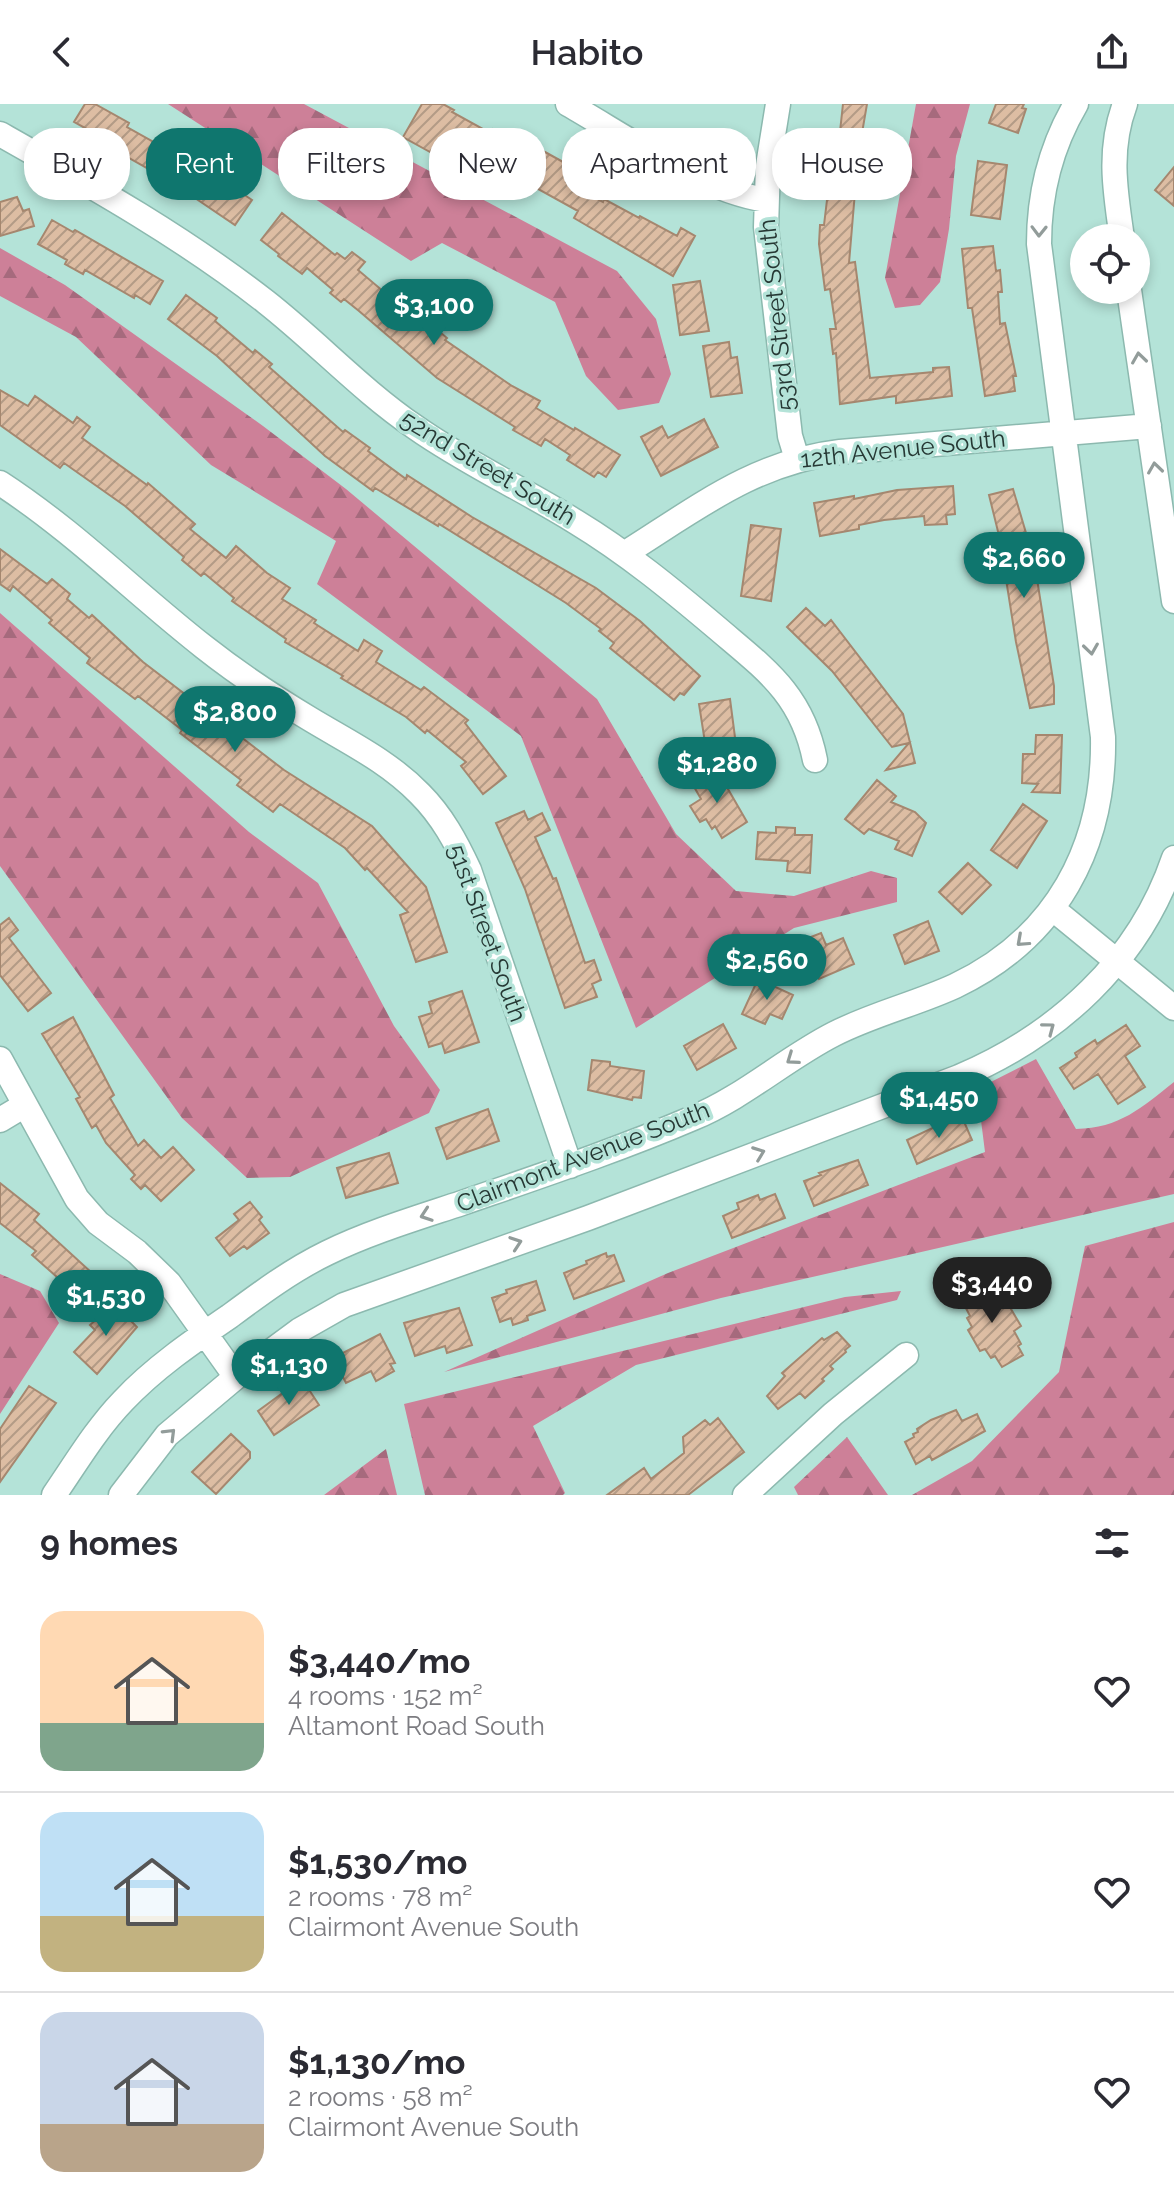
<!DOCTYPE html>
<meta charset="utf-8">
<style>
body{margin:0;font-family:Raleway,sans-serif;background:#f7f7f7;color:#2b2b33;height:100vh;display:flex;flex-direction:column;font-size:30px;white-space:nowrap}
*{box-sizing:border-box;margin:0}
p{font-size:26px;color:#7c7c81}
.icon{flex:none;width:44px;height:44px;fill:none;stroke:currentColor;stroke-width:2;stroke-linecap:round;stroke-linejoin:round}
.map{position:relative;height:1391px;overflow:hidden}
.sheet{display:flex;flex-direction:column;background:#fff;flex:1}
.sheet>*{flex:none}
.hud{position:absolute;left:24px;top:24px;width:1126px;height:72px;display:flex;gap:16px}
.fabs{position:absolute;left:1070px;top:120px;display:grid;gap:16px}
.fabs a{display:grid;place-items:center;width:80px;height:80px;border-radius:50%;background:#fff;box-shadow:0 4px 12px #0003;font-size:40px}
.price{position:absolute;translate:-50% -68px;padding:0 18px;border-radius:28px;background:#0f766e;color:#fff;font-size:26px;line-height:52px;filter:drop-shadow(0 2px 4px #0008)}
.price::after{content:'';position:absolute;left:50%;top:48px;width:24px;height:18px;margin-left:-12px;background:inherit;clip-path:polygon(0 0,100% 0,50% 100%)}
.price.current{background:#222;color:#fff}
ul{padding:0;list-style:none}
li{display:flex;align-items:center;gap:24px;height:200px;padding:0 40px}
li+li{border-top:2px solid #e1e1e2}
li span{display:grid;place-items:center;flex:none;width:224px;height:160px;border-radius:24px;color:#555}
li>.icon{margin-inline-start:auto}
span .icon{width:96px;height:96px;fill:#fffc;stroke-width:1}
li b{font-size:34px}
h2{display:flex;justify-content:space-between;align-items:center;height:96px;padding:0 40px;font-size:34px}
.chip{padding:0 28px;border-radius:32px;background:#fff;box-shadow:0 4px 12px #0003;font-size:28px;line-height:72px}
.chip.current{background:#0f766e;color:#fff}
header{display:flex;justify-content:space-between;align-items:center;height:104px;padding:0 40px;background:#fff;font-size:36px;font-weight:600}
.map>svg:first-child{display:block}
</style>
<header><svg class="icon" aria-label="back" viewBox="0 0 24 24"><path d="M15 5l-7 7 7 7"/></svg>Habito<svg class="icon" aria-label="share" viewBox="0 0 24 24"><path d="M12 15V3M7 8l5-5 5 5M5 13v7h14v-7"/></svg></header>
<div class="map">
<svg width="1174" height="1391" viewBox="0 0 1174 1391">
<defs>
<pattern id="forest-firs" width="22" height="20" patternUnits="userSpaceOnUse" patternTransform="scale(2)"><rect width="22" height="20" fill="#cd8098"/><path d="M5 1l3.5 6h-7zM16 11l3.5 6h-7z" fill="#a66a7d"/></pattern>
<pattern id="building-hatch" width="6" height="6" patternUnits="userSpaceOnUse" patternTransform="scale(2)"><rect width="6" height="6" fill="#ddbda3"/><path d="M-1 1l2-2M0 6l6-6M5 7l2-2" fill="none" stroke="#b39b86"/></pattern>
</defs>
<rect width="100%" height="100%" fill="#b4e3d8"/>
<path fill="url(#forest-firs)" d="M 168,0 L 304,0 L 617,167 L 656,215 L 671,270 L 659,299 L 618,306 L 586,272 L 555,198 L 442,139 L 411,157 Z
M 916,0 L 970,0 L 956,52 L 949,125 L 940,178 L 920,201 L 895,204 L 885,174 Z
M 0,144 L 65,181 L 263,322 L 346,385 L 597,595 L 676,730 L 736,787 L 794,792 L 871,767 L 897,774 L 897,798 L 794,824 L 636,924 L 521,632 L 317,480 L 336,437 L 211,361 L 76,233 L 0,192 Z
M 0,509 L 249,728 L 318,779 L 394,922 L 440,986 L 429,1009 L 290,1073 L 247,1074 L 182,1014 L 0,762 Z
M 1036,955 L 1076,1025 C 1120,1024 1141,1004 1174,978 L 1174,1090 L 721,1194 L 444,1268 L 668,1169 L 985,1048 L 977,985 Z
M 1174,1118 L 1174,1391 L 912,1391 L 972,1357 L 1059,1268 L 1085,1142 Z
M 0,1170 L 40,1187 L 59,1219 L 0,1310 Z
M 901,1187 L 897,1196 L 636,1261 L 533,1322 L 565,1389 L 563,1391 L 425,1391 L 404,1300 L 845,1193 Z
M 847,1333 L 888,1391 L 798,1391 L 794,1383 Z
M 386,1345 L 397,1391 L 324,1391 Z"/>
<path fill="url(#building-hatch)" stroke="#a5876f" stroke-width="2" d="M 85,0 L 95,0 L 129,19 L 127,23 L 182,54 L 170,77 L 92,33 L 94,29 L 74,18 Z
M 422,0 L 443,0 L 454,6 L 452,8 L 490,29 L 493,25 L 531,46 L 533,43 L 544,50 L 545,48 L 574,64 L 566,78 L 603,98 L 604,95 L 639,114 L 640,112 L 677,132 L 681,124 L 695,132 L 673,172 L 574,114 L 578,107 L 500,64 L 487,58 L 485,62 L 459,48 L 454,57 L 432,45 L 430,48 L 403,33 Z
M 843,0 L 867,0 L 862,29 L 867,29 L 861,77 L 856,76 L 849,159 L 855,158 L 870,274 L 933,268 L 933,264 L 949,263 L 952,292 L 896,299 L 896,292 L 840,300 L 836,249 L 833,250 L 830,225 L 836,225 L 830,185 L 825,186 L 819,140 L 820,121 L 824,121 L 833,46 L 838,46 Z
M 996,0 L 1024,0 L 1022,4 L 1026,5 L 1018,29 L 989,19 Z
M 978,57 L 1007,61 L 1000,115 L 971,111 Z
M 1174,63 L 1174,102 L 1155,86 Z
M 209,67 L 252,96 L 235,121 L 195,94 L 195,88 Z
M 17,93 L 23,107 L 29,105 L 34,122 L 0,132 L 0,98 Z
M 282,109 L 335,151 L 337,149 L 345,155 L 352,148 L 365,158 L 358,166 L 397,199 L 401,195 L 447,234 L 445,236 L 512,282 L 540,297 L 536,304 L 574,326 L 575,324 L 620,351 L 606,373 L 598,368 L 594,373 L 567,356 L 570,351 L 545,335 L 541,342 L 513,326 L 515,323 L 437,274 L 359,207 L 344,195 L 341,198 L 330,189 L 333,186 L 307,164 L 302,170 L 278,152 L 279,150 L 261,136 Z
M 52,116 L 73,128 L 75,126 L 163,177 L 150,200 L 135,191 L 134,194 L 85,166 L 83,170 L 65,160 L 67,156 L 38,140 Z
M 993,142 L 996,167 L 1000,166 L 1002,188 L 998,188 L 1000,220 L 1005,219 L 1016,272 L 1013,272 L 1015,287 L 985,292 L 972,204 L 968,204 L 962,145 Z
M 700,177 L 709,227 L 680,231 L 673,181 Z
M 186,191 L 217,214 L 215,217 L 253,249 L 255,246 L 272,260 L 269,263 L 343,328 L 345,326 L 370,344 L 368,347 L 406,375 L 407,371 L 472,413 L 596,484 L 640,517 L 700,572 L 684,591 L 680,589 L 674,596 L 610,544 L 614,539 L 599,527 L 601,525 L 566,499 L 439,420 L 438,422 L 375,384 L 373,387 L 325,352 L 217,252 L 168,215 Z
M 729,238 L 731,254 L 737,253 L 742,289 L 711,293 L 703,242 Z
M 0,286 L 28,302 L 35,292 L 73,319 L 77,313 L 90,323 L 82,334 L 147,381 L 148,379 L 195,420 L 190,425 L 226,454 L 236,442 L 267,469 L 290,484 L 282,495 L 316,516 L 314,519 L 358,547 L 364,536 L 382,547 L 376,558 L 421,586 L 424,583 L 468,616 L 465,619 L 506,672 L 483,690 L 461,662 L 466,658 L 427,626 L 425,629 L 406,613 L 341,574 L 343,572 L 285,538 L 286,535 L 232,497 L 234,494 L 204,469 L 201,472 L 182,456 L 184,453 L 125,402 L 64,359 L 60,364 L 0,321 Z
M 704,315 L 718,343 L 661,372 L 641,333 L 662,322 L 668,334 Z
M 953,382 L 955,410 L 946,411 L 947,420 L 925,421 L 924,412 L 884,416 L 859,421 L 859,425 L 820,432 L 814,399 L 854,392 L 854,395 L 897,386 Z
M 1013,385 L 1034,456 L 1054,582 L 1054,600 L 1030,604 L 1016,538 L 1005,469 L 1008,468 L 989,391 Z
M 751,421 L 781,425 L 771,497 L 741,492 Z
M 0,445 L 47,480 L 52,475 L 70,490 L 67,495 L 89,514 L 92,511 L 143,558 L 284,666 L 372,722 L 426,783 L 447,848 L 416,858 L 400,811 L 408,808 L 367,764 L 365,766 L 345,744 L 280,700 L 273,708 L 237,681 L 241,676 L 180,629 L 182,626 L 138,592 L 135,595 L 87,559 L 90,554 L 49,519 L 52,516 L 13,482 L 10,487 L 0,480 Z
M 806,504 L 825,522 L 831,516 L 903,610 L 915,659 L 886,666 L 909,639 L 892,643 L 832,567 L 787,523 Z
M 730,595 L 736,641 L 706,645 L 699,600 Z
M 1036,631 L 1062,631 L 1060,689 L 1032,688 L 1038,680 L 1022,679 L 1023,650 L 1035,650 Z
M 717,666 L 747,718 L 722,734 L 715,722 L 712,725 L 706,715 L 700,718 L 690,702 L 701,695 L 693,681 Z
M 877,676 L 896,692 L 891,698 L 915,708 L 926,719 L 912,752 L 895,745 L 899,737 L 869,725 L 864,730 L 845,715 Z
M 1023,700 L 1047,717 L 1017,764 L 991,746 Z
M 524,707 L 528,716 L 542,709 L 550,726 L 535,733 L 553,775 L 556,774 L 585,859 L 594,856 L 601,876 L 592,880 L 597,893 L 565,904 L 525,785 L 496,719 Z
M 776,723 L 795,724 L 795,731 L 812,731 L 810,769 L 787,767 L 788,757 L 756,755 L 758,728 L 776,729 Z
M 968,759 L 991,781 L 962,810 L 939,788 Z
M 9,814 L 18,826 L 9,834 L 51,889 L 28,907 L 0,871 L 0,821 Z
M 928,817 L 939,847 L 905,860 L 894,831 Z
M 821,829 L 826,841 L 843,834 L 854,860 L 819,875 L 803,836 Z
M 758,875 L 793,891 L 782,915 L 770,910 L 765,920 L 742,910 Z
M 462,887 L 479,938 L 445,949 L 442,939 L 429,943 L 419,913 L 432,909 L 429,898 Z
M 73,913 L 114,991 L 110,994 L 138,1042 L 144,1036 L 161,1054 L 173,1043 L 194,1066 L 161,1097 L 145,1081 L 141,1085 L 131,1075 L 135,1071 L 106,1039 L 96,1021 L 92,1024 L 76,995 L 80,993 L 42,930 Z
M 723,920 L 736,944 L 697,966 L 684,942 Z
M 1126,921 L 1140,942 L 1125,952 L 1145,983 L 1118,1000 L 1098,970 L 1074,985 L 1060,964 L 1077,953 L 1075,949 L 1095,936 L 1097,940 Z
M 592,956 L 610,958 L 610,962 L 644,967 L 641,994 L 633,993 L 632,996 L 588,986 Z
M 488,1005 L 499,1037 L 447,1055 L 436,1024 Z
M 962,1013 L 972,1036 L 917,1060 L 907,1036 L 943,1019 L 944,1021 Z
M 389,1049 L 398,1079 L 346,1094 L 337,1064 Z
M 858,1056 L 868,1081 L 814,1102 L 804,1077 L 821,1071 L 819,1069 Z
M 0,1079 L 39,1110 L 34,1116 L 92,1169 L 74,1188 L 32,1151 L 36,1147 L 0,1119 Z
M 775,1090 L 785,1114 L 732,1134 L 723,1112 L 739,1105 L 737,1099 L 758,1091 L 760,1096 Z
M 250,1098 L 262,1113 L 259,1116 L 269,1129 L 247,1145 L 244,1142 L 230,1152 L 216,1134 L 239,1116 L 234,1110 Z
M 606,1149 L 607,1153 L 614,1151 L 624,1177 L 574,1195 L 564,1169 L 587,1160 L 586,1157 Z
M 536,1177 L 545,1206 L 527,1212 L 528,1216 L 513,1221 L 511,1214 L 500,1218 L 492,1194 L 507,1189 L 506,1186 Z
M 979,1177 L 989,1193 L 991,1192 L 994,1197 L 1008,1200 L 1021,1222 L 1014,1227 L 1021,1240 L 1018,1242 L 1023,1251 L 1002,1263 L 995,1252 L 991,1254 L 985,1245 L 980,1247 L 968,1226 L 972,1223 L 967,1214 L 970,1212 L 958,1189 Z
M 114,1200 L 137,1223 L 97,1270 L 74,1248 L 95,1226 L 90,1221 Z
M 459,1204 L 472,1241 L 447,1249 L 445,1242 L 415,1252 L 404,1219 Z
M 837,1228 L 850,1242 L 845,1246 L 846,1248 L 830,1262 L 833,1265 L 822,1275 L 824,1277 L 805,1294 L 800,1289 L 778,1305 L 767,1292 L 785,1272 L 782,1269 L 822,1234 L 824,1236 Z
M 380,1230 L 395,1259 L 390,1260 L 394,1267 L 376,1277 L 371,1267 L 346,1279 L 333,1254 Z
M 302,1275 L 319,1301 L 274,1331 L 258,1307 Z
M 29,1282 L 56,1299 L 0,1378 L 0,1325 Z
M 956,1306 L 962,1317 L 977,1310 L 985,1327 L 932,1356 L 930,1352 L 916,1360 L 905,1338 L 914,1333 L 913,1330 L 918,1328 L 917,1325 L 931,1316 Z
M 718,1314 L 744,1348 L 688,1391 L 607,1391 L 644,1364 L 651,1375 L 684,1349 L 683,1333 L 705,1316 L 710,1321 Z
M 231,1330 L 250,1348 L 250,1354 L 216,1390 L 192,1368 Z"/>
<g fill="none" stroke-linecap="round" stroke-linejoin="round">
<defs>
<path id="minor" d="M 568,0 C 626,33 700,86 766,96
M 778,0 L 768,62 L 766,123 L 790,332 L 797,355
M 0,30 C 92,82 183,133 266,198 C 317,238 361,286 415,323 C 466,359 523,385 576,418 C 627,449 672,486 717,524 C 765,565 802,590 815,656
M 1122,134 C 1115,87 1108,45 1125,0
M 1129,186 L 1174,497
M 0,379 C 74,427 135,489 204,543 C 237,569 273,593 310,615 C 348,638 388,657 420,690 C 442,712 456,738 469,766 L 570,1062
M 624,450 C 696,405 754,358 840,348 L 1149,322
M 1053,805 L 1174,904
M 0,955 L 77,1095 L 98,1119 L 137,1148 L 169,1179 L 236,1273
M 0,1016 L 25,1001
M 54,1391 C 76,1359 96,1325 123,1297 C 154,1264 192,1238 230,1212 C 261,1189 292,1166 327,1149 C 370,1128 417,1114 462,1099 C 540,1072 618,1046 693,1014 C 744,993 785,955 834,930 C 873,910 916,900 955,882 C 1056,834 1105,743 1103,633 L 1039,140 C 1039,89 1050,44 1076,0
M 121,1391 L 167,1331 L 236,1273 L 300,1226 L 344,1201 L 588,1114 L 959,973 C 1058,931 1139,857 1174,754
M 745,1391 L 833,1310 L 906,1251"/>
</defs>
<use href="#minor" stroke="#8cb9af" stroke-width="27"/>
<use href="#minor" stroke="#fff" stroke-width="24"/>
</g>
<defs><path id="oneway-chevron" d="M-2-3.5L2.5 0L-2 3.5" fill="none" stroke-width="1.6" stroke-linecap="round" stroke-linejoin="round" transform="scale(2)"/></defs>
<g stroke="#929c9a">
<use href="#oneway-chevron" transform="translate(1039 127) rotate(91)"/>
<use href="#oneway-chevron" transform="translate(1139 254) rotate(-98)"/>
<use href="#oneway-chevron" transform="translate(1155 364) rotate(-98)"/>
<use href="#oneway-chevron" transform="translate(1091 545) rotate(82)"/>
<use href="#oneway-chevron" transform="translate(1022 837) rotate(138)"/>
<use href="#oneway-chevron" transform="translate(1049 924) rotate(-37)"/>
<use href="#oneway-chevron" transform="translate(792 955) rotate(145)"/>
<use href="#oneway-chevron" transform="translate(759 1049) rotate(-21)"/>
<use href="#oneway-chevron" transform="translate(426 1111) rotate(161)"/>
<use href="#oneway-chevron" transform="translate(516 1139) rotate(-19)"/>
<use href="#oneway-chevron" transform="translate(170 1330) rotate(-45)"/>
</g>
<g text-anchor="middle" stroke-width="7" stroke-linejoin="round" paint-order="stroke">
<g font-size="24" fill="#263834" stroke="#b4e3d8">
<text transform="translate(777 211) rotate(-96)" y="8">53rd Street South</text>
<text transform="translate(903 345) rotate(-6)" y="8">12th Avenue South</text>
<text transform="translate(488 364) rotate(31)" y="8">52nd Street South</text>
<text transform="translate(487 829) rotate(70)" y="8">51st Street South</text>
<text transform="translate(583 1053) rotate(-21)" y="8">Clairmont Avenue South</text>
</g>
</g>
</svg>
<div class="fabs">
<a><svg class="icon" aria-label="locate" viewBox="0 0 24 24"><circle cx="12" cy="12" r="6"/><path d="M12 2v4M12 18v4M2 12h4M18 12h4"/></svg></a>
</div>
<b class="price" style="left:434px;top:243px">$3,100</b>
<b class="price" style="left:1024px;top:496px">$2,660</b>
<b class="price" style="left:235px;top:650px">$2,800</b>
<b class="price" style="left:717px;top:701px">$1,280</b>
<b class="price" style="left:767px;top:898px">$2,560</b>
<b class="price" style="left:939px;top:1036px">$1,450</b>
<b class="price current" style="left:992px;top:1221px">$3,440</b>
<b class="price" style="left:106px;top:1234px">$1,530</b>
<b class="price" style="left:289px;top:1303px">$1,130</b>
<div class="hud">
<a class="chip">Buy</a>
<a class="chip current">Rent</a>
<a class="chip">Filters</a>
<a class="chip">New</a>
<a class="chip">Apartment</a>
<a class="chip">House</a>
</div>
</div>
<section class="sheet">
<h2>9 homes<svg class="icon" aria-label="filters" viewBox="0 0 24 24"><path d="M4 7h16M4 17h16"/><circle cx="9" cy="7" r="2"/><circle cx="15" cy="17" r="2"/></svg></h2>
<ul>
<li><span style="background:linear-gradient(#ffd9b3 70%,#7fa58c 0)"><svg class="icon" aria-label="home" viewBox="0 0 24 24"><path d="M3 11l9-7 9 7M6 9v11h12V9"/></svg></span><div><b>$3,440/mo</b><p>4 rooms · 152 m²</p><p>Altamont Road South</p></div><svg class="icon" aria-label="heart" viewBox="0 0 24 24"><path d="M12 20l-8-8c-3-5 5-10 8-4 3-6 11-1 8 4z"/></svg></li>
<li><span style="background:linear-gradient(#bfe0f5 65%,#c2b280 0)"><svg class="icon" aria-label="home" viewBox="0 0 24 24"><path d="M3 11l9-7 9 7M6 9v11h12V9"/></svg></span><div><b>$1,530/mo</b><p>2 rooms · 78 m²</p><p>Clairmont Avenue South</p></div><svg class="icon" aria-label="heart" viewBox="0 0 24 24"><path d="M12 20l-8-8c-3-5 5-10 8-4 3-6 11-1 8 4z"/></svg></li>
<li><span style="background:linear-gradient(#c9d6e8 70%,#b9a48a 0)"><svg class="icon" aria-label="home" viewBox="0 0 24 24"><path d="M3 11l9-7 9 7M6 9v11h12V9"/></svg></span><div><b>$1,130/mo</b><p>2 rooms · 58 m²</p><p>Clairmont Avenue South</p></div><svg class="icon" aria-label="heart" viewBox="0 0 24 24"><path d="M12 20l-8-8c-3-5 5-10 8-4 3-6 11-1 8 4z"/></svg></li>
</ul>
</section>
